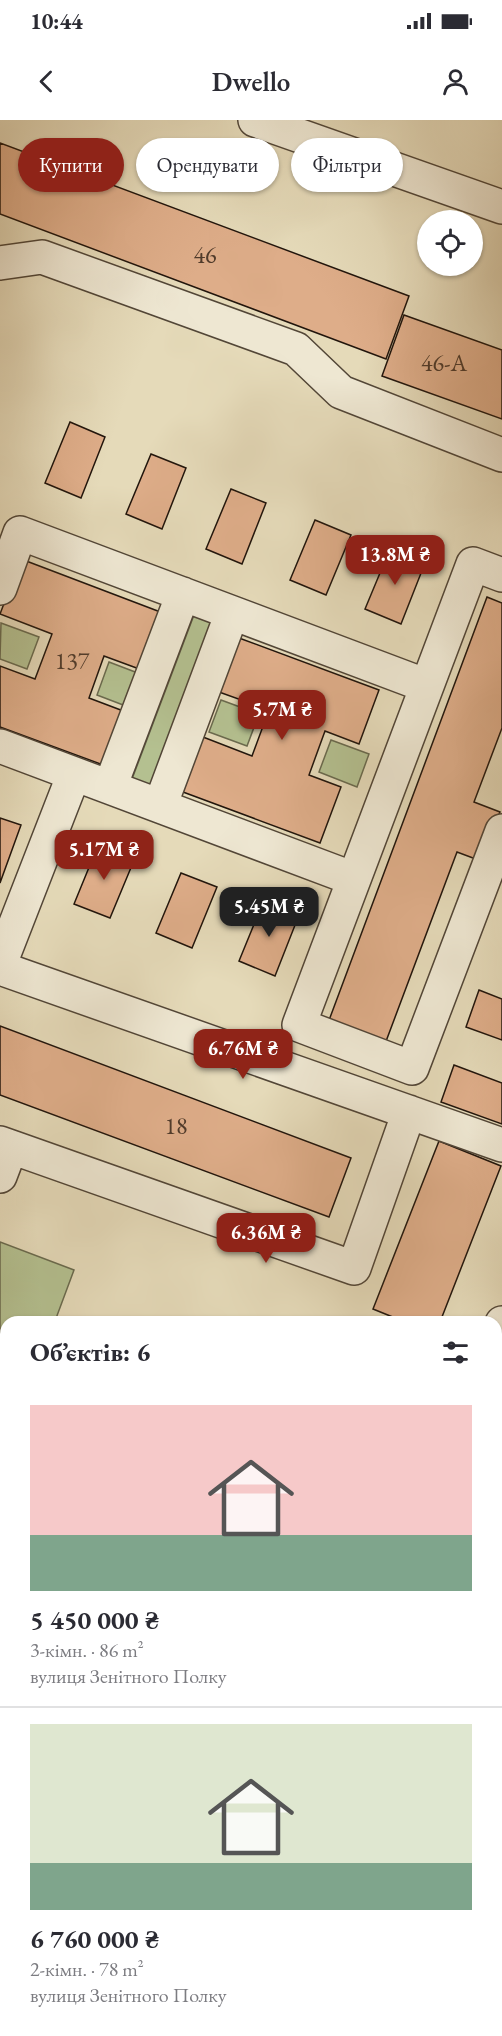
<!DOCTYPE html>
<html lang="uk">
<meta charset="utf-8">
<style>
body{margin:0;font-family:"EB Garamond",serif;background:#f2f2f3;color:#2b2b33;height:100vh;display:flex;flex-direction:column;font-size:22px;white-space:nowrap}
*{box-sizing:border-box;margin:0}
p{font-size:20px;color:#7c7c81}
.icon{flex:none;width:33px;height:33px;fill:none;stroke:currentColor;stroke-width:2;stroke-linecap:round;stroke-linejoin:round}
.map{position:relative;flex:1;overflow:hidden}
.details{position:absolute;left:0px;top:1196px;width:502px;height:722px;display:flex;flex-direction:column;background:#fff;border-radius:18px 18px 0 0;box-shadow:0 2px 4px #0004}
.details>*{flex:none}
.guide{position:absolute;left:18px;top:18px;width:466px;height:54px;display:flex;gap:12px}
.tools{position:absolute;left:417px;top:90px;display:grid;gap:12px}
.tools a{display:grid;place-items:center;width:66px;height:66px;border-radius:50%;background:#fff;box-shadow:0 2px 4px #0004;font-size:30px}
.price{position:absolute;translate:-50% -51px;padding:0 14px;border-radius:12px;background:#8f2418;color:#fff;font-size:20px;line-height:39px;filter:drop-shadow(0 2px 3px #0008)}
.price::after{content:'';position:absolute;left:50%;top:36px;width:18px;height:14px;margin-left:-9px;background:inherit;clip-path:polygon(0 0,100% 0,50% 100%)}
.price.selected{background:#222;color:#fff}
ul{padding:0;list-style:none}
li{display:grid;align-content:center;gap:12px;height:318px;padding:0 30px}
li+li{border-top:2px solid #e1e1e2}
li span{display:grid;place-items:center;height:186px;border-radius:0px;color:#555}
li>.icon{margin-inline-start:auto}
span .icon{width:108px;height:108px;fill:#fffc;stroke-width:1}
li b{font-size:26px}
h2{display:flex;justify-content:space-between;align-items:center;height:72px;padding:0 30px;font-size:26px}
.chip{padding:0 21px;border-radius:27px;background:#fff;box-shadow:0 2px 4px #0004;font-size:21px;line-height:54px}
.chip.selected{background:#8f2418;color:#fff}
.status{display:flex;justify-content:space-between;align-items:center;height:42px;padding:0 30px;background:#fff;direction:ltr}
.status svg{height:16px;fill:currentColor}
header{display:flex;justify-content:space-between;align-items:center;height:78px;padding:0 30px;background:#fff;font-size:27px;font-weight:600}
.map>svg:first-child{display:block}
</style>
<div class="status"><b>10:44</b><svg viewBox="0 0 49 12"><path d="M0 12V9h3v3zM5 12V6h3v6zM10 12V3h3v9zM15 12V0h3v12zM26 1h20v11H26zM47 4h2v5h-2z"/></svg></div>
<header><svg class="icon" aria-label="back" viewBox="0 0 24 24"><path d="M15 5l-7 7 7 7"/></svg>Dwello<svg class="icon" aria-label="person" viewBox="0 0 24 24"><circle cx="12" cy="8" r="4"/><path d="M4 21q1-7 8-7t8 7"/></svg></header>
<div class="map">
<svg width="502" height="1916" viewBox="0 0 502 1916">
<rect width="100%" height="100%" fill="#e5dab9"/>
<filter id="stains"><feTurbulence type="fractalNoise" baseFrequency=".00333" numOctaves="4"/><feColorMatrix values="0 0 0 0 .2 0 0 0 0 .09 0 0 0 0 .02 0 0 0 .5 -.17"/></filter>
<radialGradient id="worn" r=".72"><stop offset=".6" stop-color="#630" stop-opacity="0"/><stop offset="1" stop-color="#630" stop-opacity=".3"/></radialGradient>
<path fill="#b4c090" stroke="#6a6a4e" stroke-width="1.5" d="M 194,495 L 217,504 L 155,668 L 132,659 Z
M 1,503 L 39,517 L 27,549 L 0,539 Z
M 109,542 L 143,555 L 131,588 L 97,575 Z
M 221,580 L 259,594 L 247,626 L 209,612 Z
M 331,620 L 369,634 L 357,667 L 319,652 Z
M 0,1122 L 74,1150 L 55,1201 L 6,1202 L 6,1267 L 0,1265 Z"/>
<path fill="#dead89" stroke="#21150c" stroke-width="1.5" d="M 0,23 L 409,176 L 386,239 L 0,94 Z
M 404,195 L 502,230 L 502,299 L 382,256 Z
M 70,302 L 105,317 L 81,378 L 45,363 Z
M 151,334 L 186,348 L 162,409 L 126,394 Z
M 231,369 L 266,383 L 242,444 L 206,429 Z
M 315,400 L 351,415 L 326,475 L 290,460 Z
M 390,429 L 425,443 L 401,504 L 365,489 Z
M 21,439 L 163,493 L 142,550 L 104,536 L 89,578 L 126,592 L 106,646 L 0,607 L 0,546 L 35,559 L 52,514 L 0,494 Z
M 487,477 L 502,483 L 502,608 L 474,682 L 500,692 L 481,741 L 457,732 L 385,924 L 328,903 Z
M 239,518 L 379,570 L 359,624 L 325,611 L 309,655 L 341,667 L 320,723 L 183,672 L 203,617 L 252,636 L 269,590 L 219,572 Z
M 0,698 L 21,705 L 0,763 Z
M 99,723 L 135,738 L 110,798 L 74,784 Z
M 181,753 L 217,767 L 192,828 L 156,813 Z
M 264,780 L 299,795 L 275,856 L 239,841 Z
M 479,870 L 502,879 L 502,920 L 466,907 Z
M 0,906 L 351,1038 L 329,1097 L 0,975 Z
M 454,945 L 502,963 L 502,1004 L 441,982 Z
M 439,1021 L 501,1046 L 440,1202 L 405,1202 L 373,1189 Z
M 0,1498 L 6,1500 L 6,1573 L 0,1571 Z"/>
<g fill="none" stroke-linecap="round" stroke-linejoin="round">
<defs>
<path id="minor" d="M 255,0 L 502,87
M 0,143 L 42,137 L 296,229 L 341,272 L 502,335
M 502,455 L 473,444 L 299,905 L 412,948 L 502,711
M 0,468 L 20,413 L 427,566
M 0,626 L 354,759
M 110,667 L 183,474
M 160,686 L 232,493
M 0,844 L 74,654
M 0,848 L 502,1025
M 0,1023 L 354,1148 L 409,992
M 0,1056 L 11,1027
M 496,1218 L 502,1203
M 0,1450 L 6,1452
M 496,1693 L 502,1678
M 0,1740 L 6,1742
M 464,1911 L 478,1916"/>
</defs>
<use href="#minor" stroke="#524637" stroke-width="36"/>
<use href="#minor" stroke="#eee7d2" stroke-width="33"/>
</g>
<g text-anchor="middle" stroke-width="4.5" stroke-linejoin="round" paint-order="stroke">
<g font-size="24" fill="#503b2b">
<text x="205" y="143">46</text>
<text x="444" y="251">46-А</text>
<text x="72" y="549">137</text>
<text x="176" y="1014">18</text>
</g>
</g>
<rect width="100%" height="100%" filter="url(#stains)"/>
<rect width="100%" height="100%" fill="url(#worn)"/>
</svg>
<div class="tools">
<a><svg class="icon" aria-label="locate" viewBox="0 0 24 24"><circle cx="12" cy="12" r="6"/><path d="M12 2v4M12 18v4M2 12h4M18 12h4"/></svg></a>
</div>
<b class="price" style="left:395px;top:466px">13.8M ₴</b>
<b class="price" style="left:282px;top:621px">5.7M ₴</b>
<b class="price" style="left:104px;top:761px">5.17M ₴</b>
<b class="price selected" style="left:269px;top:818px">5.45M ₴</b>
<b class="price" style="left:243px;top:960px">6.76M ₴</b>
<b class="price" style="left:266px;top:1144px">6.36M ₴</b>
<div class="guide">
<a class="chip selected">Купити</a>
<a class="chip">Орендувати</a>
<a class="chip">Фільтри</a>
</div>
<section class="details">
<h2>Об’єктів: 6<svg class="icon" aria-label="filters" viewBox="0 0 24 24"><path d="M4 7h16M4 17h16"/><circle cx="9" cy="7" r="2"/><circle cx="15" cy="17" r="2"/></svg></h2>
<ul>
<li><span style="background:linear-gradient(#f6c9c9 70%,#7fa58c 0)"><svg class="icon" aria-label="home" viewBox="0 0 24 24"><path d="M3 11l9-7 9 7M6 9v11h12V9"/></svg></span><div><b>5 450 000 ₴</b><p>3-кімн. · 86 m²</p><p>вулиця Зенітного Полку</p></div></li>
<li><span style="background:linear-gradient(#dfe7d0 75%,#7fa58c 0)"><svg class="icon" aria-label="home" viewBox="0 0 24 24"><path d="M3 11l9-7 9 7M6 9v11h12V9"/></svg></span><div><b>6 760 000 ₴</b><p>2-кімн. · 78 m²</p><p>вулиця Зенітного Полку</p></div></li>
</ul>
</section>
</div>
